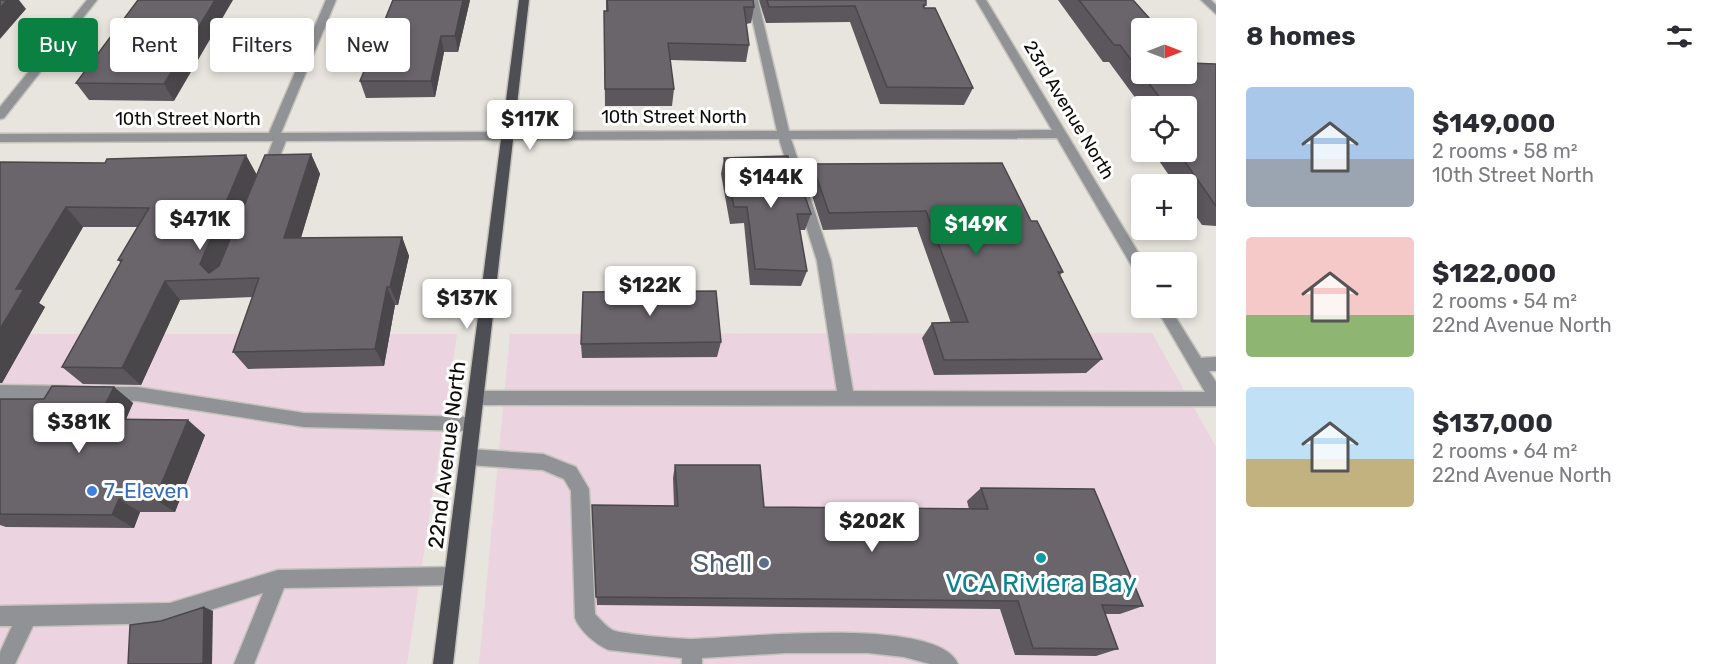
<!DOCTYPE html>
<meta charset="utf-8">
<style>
body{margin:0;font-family:Rubik,sans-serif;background:#f7f7f7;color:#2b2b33;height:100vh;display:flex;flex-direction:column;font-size:22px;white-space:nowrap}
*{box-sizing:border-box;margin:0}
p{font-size:20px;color:#7c7c81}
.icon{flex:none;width:33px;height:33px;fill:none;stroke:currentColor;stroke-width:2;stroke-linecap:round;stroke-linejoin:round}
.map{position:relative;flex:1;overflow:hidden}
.panel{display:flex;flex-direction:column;background:#fff;width:510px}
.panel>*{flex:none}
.banner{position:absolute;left:18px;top:18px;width:570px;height:54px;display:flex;gap:12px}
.needle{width:39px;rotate:90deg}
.tools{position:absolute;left:1131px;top:18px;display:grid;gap:12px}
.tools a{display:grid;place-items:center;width:66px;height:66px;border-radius:6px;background:#fff;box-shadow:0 3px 9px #0003;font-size:30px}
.price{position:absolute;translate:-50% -51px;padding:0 14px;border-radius:6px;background:#fff;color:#222;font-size:20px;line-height:39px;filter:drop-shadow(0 2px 3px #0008)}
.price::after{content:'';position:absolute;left:50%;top:36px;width:18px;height:14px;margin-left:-9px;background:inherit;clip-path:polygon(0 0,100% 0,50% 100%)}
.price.active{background:#0b8043;color:#fff}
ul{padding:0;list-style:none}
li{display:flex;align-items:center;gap:18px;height:150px;padding:0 30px}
li span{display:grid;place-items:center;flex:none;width:168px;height:120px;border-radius:6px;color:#555}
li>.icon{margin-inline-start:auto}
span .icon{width:72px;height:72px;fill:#fffc;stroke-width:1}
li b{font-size:26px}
h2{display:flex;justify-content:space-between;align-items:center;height:72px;padding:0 30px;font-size:26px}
.pill{padding:0 21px;border-radius:6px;background:#fff;box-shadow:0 3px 9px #0003;font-size:21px;line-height:54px}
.pill.active{background:#0b8043;color:#fff}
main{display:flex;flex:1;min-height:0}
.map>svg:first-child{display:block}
</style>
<main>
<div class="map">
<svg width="1216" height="664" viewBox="0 0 1216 664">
<rect width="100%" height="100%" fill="#e7e5dd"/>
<path fill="#ebd4e0" d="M 1152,333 L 1216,447 L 1216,664 L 479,664 L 510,334 Z
M 0,334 L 457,334 L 407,664 L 0,664 Z"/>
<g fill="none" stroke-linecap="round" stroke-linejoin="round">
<defs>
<path id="minor" d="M 87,0 L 97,0 L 4,118 L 0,119 L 0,107 Z
M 326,0 L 336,0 L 281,133 L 777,131 L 748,0 L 758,0 L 789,131 L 1052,130 L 976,0 L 986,0 L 1144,262 L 1142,262 L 1142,276 L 1137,275 L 1057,138 L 791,139 L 831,261 L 853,391 L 1205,392 L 1156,308 L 1170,308 L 1201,358 L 1216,357 L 1216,371 L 1209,371 L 1216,382 L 1216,406 L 476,405 L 470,403 L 468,398 L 470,393 L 476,391 L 837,391 L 817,261 L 779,139 L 286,141 L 273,173 L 267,177 L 261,173 L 273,141 L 0,142 L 0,134 L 269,133 Z
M 1201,0 L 1211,0 L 1216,5 L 1216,14 Z
M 0,385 L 66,386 L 72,388 L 74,393 L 72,398 L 66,400 L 0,399 Z
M 102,387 L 137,387 L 304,413 L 472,417 L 478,419 L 480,424 L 478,429 L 472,431 L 304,427 L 137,401 L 96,399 L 94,394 L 96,389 Z
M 469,449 L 543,454 L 576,467 L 589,489 L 595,614 C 600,619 608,629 615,631 C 631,635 677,639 693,639 C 740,638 938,615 958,664 L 930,664 L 904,657 L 868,653 L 785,653 L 702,658 L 702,664 L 682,664 L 682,658 L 609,650 C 596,645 580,631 575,618 L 571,491 L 564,479 L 543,470 L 469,465 L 463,463 L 461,457 L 463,451 Z
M 454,567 L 461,569 L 463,576 L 461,583 L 454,585 L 284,588 L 254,664 L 234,664 L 263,593 L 170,623 L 33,626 L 15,664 L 0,664 L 0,652 L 12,626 L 0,626 L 0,606 L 170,603 L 278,570 Z"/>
<path id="major" d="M 519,0 L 529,0 L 453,664 L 433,664 Z"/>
</defs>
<use href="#minor" stroke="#c4c2bb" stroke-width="3"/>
<use href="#major" stroke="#c4c2bb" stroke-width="3"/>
<use href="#minor" fill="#919295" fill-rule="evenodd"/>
<use href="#major" fill="#4d4f54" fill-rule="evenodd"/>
</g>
<path fill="#5b575c" d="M 138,0 L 174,101 L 89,100 L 76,83 Z
M 470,0 L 458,52 L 444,52 L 435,97 L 366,98 L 360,81 Z
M 606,0 L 753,0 L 754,7 L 751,23 L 746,24 L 749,45 L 746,62 L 670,60 L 674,89 L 672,106 L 605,106 L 604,11 L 606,11 Z
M 759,0 L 926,0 L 926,5 L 924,8 L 973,88 L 964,105 L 880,104 L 850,22 L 766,23 Z
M 1058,0 L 1133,0 L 1188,63 L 1216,64 L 1216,226 L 1202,225 L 1186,202 L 1186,184 L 1175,184 L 1153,152 L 1186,152 L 1186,106 L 1142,107 L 1109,62 L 1103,62 Z
M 311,154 L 320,174 L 301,238 L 402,237 L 409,256 L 398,305 L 395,305 L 384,366 L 248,369 L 233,352 L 253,297 L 180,300 L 141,385 L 83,384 L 62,367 L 121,263 L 118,260 L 137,227 L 83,227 L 39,303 L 45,307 L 2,383 L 0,162 L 256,175 Z
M 724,158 L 790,164 L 811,214 L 805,230 L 800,230 L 807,271 L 801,286 L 750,285 L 744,223 L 730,224 L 721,174 Z
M 812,164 L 1031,221 L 1063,272 L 1060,275 L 1102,359 L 1086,373 L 934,375 L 922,338 L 932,323 L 951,323 L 917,227 L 823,230 L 807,180 Z
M 721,342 L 717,357 L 582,358 L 581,344 Z
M 114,387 L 133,403 L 126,419 L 205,435 L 175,512 L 140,512 L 134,528 L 6,527 L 0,525 L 0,399 L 44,399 Z
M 675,465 L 764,507 L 969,509 L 967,501 L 981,488 L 1143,606 L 1120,614 L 1105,614 L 1118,649 L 1096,656 L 1015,655 L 1000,609 L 597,605 L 592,505 L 674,506 L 673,478 Z"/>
<path fill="#4a474b" d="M 7,0 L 19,0 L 26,9 L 0,39 L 0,8 Z
M 215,0 L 233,0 L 174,101 L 164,84 Z
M 463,0 L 470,0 L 458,52 L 455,36 Z
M 441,36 L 444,52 L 435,97 L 431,81 Z
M 311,154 L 320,174 L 295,257 L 284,238 Z
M 246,155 L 257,175 L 215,279 L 200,264 Z
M 66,207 L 83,227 L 39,303 L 45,307 L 2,383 L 0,383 L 0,329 L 16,289 Z
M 402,237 L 409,256 L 398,305 L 390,287 Z
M 165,281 L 180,300 L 141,385 L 122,368 Z
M 387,287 L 395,305 L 384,366 L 375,349 Z
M 114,387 L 133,403 L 119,435 L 98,419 Z
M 188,420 L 205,435 L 175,512 L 155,499 Z
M 119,499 L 140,512 L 134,528 L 112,515 Z
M 204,607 L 213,611 L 212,664 L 199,664 Z"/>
<path fill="#6a656b" stroke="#4a474b" stroke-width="1.5" d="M 0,0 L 7,0 L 0,8 Z
M 138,0 L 215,0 L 164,84 L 76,83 Z
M 393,0 L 463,0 L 455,36 L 441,36 L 431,81 L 360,81 Z
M 607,0 L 753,0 L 754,7 L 744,7 L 749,45 L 668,43 L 674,89 L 605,89 L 604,11 L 608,11 Z
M 767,0 L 926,0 L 926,5 L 923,5 L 924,8 L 935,8 L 973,88 L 887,87 L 855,6 L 769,7 Z
M 1079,0 L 1133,0 L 1158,28 L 1142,28 L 1142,74 L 1186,74 L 1186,62 L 1188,63 L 1216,64 L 1216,206 L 1178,152 L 1186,152 L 1186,106 L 1166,106 L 1120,45 L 1114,45 Z
M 311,154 L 284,238 L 402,237 L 390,287 L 387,287 L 375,349 L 233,352 L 259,278 L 165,281 L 122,368 L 62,367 L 122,260 L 118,260 L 149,208 L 66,207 L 16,289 L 24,289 L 0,329 L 0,162 L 105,163 L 107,159 L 246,155 L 200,264 L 209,273 L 219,266 L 265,155 Z
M 788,156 L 790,164 L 794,164 L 811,214 L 797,214 L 807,271 L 755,269 L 747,207 L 734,207 L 724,158 Z
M 1002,163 L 1031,221 L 1037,221 L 1063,272 L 1058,272 L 1102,359 L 944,360 L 932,323 L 968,322 L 926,211 L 829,213 L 812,164 Z
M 716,291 L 721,342 L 581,344 L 583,292 Z
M 52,386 L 114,387 L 98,419 L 188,420 L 155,499 L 119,499 L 112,515 L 0,514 L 0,399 L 44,399 Z
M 675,465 L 760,465 L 764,507 L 988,509 L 981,488 L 1094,489 L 1143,606 L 1102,605 L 1118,649 L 1033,648 L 1018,601 L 596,597 L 592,505 L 678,506 Z
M 204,607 L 203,663 L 199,664 L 128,664 L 130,625 L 161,621 Z"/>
<circle fill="#3f7fe0" stroke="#fff" stroke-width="2" cx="92" cy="491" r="6"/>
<circle fill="#0f9aa8" stroke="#fff" stroke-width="2" cx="1041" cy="558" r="6"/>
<circle fill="#5c6f8a" stroke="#fff" stroke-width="2" cx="764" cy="563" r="6"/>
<g text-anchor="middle" stroke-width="6" stroke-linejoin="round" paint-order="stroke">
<g font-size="18" fill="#0c0c09" stroke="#fff">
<text transform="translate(1069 110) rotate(59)" y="6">23rd Avenue North</text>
<text x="674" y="123">10th Street North</text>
<text x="188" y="125">10th Street North</text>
</g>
<g font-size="21" fill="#0c0c09" stroke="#fff">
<text transform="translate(447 455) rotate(-83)" y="7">22nd Avenue North</text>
</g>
<g font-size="21" fill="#366cbe" stroke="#fff" text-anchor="start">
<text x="104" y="498">7-Eleven</text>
</g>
<g font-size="26" fill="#4e5e75" stroke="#fff" text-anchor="end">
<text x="752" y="572">Shell</text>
</g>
<g font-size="26" fill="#0d838f" stroke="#fff">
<text x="1041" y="592">VCA Riviera Bay</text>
</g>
</g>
</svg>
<div class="tools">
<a><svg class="needle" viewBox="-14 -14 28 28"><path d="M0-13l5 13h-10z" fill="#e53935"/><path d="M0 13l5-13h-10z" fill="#7c7c81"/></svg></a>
<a><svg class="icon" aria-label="locate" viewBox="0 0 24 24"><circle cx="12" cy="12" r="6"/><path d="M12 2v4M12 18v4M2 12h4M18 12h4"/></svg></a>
<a>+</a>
<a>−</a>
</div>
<b class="price" style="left:530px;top:151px">$117K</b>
<b class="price" style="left:771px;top:209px">$144K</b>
<b class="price" style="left:200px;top:251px">$471K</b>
<b class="price active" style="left:976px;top:256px">$149K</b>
<b class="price" style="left:650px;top:317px">$122K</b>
<b class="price" style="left:467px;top:330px">$137K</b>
<b class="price" style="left:79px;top:454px">$381K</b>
<b class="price" style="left:872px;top:553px">$202K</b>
<div class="banner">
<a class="pill active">Buy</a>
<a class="pill">Rent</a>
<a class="pill">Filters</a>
<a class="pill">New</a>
</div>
</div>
<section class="panel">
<h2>8 homes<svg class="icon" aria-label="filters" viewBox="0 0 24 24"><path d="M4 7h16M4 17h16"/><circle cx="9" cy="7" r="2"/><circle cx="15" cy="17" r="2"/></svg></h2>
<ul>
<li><span style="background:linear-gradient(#a9c7e8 60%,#9aa5b1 0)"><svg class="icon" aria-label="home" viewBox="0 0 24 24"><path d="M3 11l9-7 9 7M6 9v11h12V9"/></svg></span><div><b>$149,000</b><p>2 rooms · 58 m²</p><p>10th Street North</p></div></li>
<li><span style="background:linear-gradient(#f6c9c9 65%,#8fb573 0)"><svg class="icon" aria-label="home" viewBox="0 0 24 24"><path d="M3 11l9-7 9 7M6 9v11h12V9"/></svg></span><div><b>$122,000</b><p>2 rooms · 54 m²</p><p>22nd Avenue North</p></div></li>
<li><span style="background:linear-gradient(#bfe0f5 60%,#c2b280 0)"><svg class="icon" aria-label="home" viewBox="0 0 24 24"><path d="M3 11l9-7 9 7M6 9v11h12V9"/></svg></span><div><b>$137,000</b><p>2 rooms · 64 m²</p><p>22nd Avenue North</p></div></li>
</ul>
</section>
</main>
